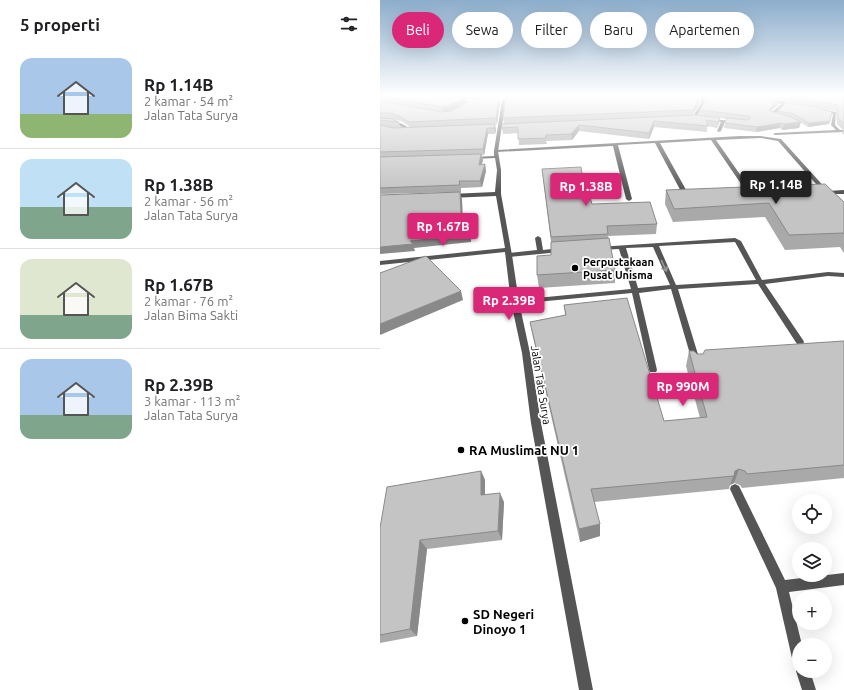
<!DOCTYPE html>
<html lang="id">
<meta charset="utf-8">
<style>
body{margin:0;font-family:Ubuntu,sans-serif;background:#f6f6f6;color:#202124;height:100vh;display:flex;flex-direction:column;font-size:15px;white-space:nowrap}
*{box-sizing:border-box;margin:0}
p{font-size:13px;color:#757577}
.icon{flex:none;width:22px;height:22px;fill:none;stroke:currentColor;stroke-width:2;stroke-linecap:round;stroke-linejoin:round}
.map{position:relative;flex:1;overflow:hidden}
.panel{display:flex;flex-direction:column;background:#fff;width:380px}
.panel>*{flex:none}
.guide{position:absolute;left:12px;top:12px;width:380px;height:36px;display:flex;gap:8px}
.tools{position:absolute;left:412px;top:494px;display:grid;gap:8px}
.tools a{display:grid;place-items:center;width:40px;height:40px;border-radius:50%;background:#fff;box-shadow:0 4px 16px #0002;font-size:20px}
.price{position:absolute;translate:-50% -34px;padding:0 9px;border-radius:4px;background:#db2777;color:#fff;font-size:13px;line-height:26px;filter:drop-shadow(0 1px 2px #0008)}
.price::after{content:'';position:absolute;left:50%;top:24px;width:12px;height:9px;margin-left:-6px;background:inherit;clip-path:polygon(0 0,100% 0,50% 100%)}
.price.selected{background:#222;color:#fff}
ul{padding:0;list-style:none}
li{display:flex;align-items:center;gap:12px;height:100px;padding:0 20px}
li+li{border-top:1px solid #e0e0e0}
li span{display:grid;place-items:center;flex:none;width:112px;height:80px;border-radius:12px;color:#555}
li>.icon{margin-inline-start:auto}
span .icon{width:48px;height:48px;fill:#fffc;stroke-width:1}
li b{font-size:17px}
h2{display:flex;justify-content:space-between;align-items:center;height:48px;padding:0 20px;font-size:17px}
.pill{padding:0 14px;border-radius:18px;background:#fff;box-shadow:0 4px 16px #0002;font-size:14px;line-height:36px}
.pill.selected{background:#db2777;color:#fff}
main{display:flex;flex:1;min-height:0}
.map>svg:first-child{display:block}
</style>
<main>
<section class="panel">
<h2>5 properti<svg class="icon" aria-label="filters" viewBox="0 0 24 24"><path d="M4 7h16M4 17h16"/><circle cx="9" cy="7" r="2"/><circle cx="15" cy="17" r="2"/></svg></h2>
<ul>
<li><span style="background:linear-gradient(#a9c7e8 70%,#8fb573 0)"><svg class="icon" aria-label="home" viewBox="0 0 24 24"><path d="M3 11l9-7 9 7M6 9v11h12V9"/></svg></span><div><b>Rp 1.14B</b><p>2 kamar · 54 m²</p><p>Jalan Tata Surya</p></div></li>
<li><span style="background:linear-gradient(#bfe0f5 60%,#7fa58c 0)"><svg class="icon" aria-label="home" viewBox="0 0 24 24"><path d="M3 11l9-7 9 7M6 9v11h12V9"/></svg></span><div><b>Rp 1.38B</b><p>2 kamar · 56 m²</p><p>Jalan Tata Surya</p></div></li>
<li><span style="background:linear-gradient(#dfe7d0 70%,#7fa58c 0)"><svg class="icon" aria-label="home" viewBox="0 0 24 24"><path d="M3 11l9-7 9 7M6 9v11h12V9"/></svg></span><div><b>Rp 1.67B</b><p>2 kamar · 76 m²</p><p>Jalan Bima Sakti</p></div></li>
<li><span style="background:linear-gradient(#a9c7e8 70%,#7fa58c 0)"><svg class="icon" aria-label="home" viewBox="0 0 24 24"><path d="M3 11l9-7 9 7M6 9v11h12V9"/></svg></span><div><b>Rp 2.39B</b><p>3 kamar · 113 m²</p><p>Jalan Tata Surya</p></div></li>
</ul>
</section>
<div class="map">
<svg width="464" height="690" viewBox="0 0 464 690">
<rect width="100%" height="100%" fill="#fff"/>
<g fill="none" stroke-linecap="round" stroke-linejoin="round">
<path fill="#555" fill-rule="evenodd" d="M 360,136 L 381,136 L 401,139 L 448,191 L 464,190 L 464,194 L 442,194 L 441,193 L 443,192 L 398,141 L 381,138 L 336,140 L 375,196 L 372,198 L 370,197 L 331,140 L 280,143 L 310,197 L 307,199 L 304,197 L 275,143 L 238,145 L 252,199 L 249,201 L 246,199 L 233,146 L 116,152 L 114,151 L 116,150 Z
M 158,236 L 161,238 L 163,250 L 180,248 L 183,250 L 180,252 L 129,257 L 126,255 L 129,253 L 157,250 L 155,238 Z
M 355,238 L 361,241 L 382,280 L 448,272 L 464,273 L 464,277 L 448,276 L 385,284 L 423,340 L 424,342 L 423,344 L 417,344 L 378,284 L 298,289 L 320,361 L 319,363 L 313,363 L 312,361 L 291,289 L 259,293 L 277,370 L 276,372 L 270,372 L 269,370 L 252,293 L 135,304 L 131,302 L 135,300 L 251,289 L 239,249 L 220,250 L 218,249 L 218,247 ZM 355,242 L 376,280 L 296,285 L 279,246 ZM 273,247 L 290,285 L 258,288 L 246,248 Z
M 355,484 L 359,486 L 405,580 L 464,573 L 464,585 L 409,592 L 422,645 L 419,645 L 419,665 L 414,663 L 412,658 L 396,588 L 350,489 L 351,486 Z
M 418,666 L 419,671 L 430,671 L 436,690 L 422,690 L 416,671 Z"/>
<path fill="#555" fill-rule="evenodd" d="M 63,95 C 76,93 94,102 105,95 L 109,95 L 101,100 Z
M 317,95 L 321,95 L 324,97 L 325,103 L 316,118 L 314,119 L 312,118 L 321,103 L 321,98 Z
M 377,95 L 381,95 L 417,106 L 415,107 L 405,105 L 394,115 L 400,117 L 398,118 L 389,115 L 401,104 Z
M 138,98 L 137,100 L 126,101 L 118,151 L 121,170 L 121,194 L 132,255 L 139,302 L 150,353 L 161,423 L 213,690 L 199,690 L 151,423 L 142,353 L 131,302 L 125,252 L 0,265 L 0,261 L 125,248 L 116,196 L 70,198 L 67,196 L 70,194 L 115,192 L 117,170 L 115,158 L 93,159 L 91,158 L 93,157 L 114,156 L 114,151 L 122,100 Z
M 442,109 L 456,112 L 455,125 L 460,130 L 463,130 L 463,132 L 395,135 L 393,134 L 395,133 L 456,130 L 451,125 L 453,114 L 442,111 Z
M 329,119 L 355,121 L 357,122 L 355,123 L 345,122 L 341,131 L 339,132 L 337,131 L 341,122 L 328,121 Z
M 0,120 C 11,119 23,122 31,130 L 27,131 C 20,124 10,122 0,122 Z"/>
</g>
<path fill="#a9a9a9" fill-rule="evenodd" d="M 0,95 L 71,95 L 72,98 L 88,102 L 71,111 L 119,97 L 120,102 L 117,124 L 93,125 L 115,124 L 116,130 L 115,134 L 108,134 L 104,155 L 102,155 L 103,160 L 102,164 L 105,164 L 106,171 L 102,187 L 81,188 L 81,192 L 0,194 ZM 12,119 L 21,121 L 30,127 L 20,127 L 19,122 Z
M 186,95 L 185,95 L 320,95 L 320,103 L 312,115 L 319,115 L 320,110 L 326,100 L 325,97 L 322,95 L 462,95 L 461,96 L 464,96 L 464,135 L 462,133 L 463,130 L 457,124 L 456,111 L 405,102 L 399,100 L 398,105 L 390,112 L 397,113 L 398,111 L 450,121 L 449,124 L 428,127 L 413,118 L 421,122 L 419,128 L 402,130 L 400,128 L 376,132 L 344,128 L 345,123 L 346,119 L 340,118 L 339,123 L 337,128 L 327,126 L 327,132 L 274,127 L 269,139 L 199,131 L 192,140 L 166,141 L 167,144 L 139,145 L 138,133 L 123,134 L 122,128 L 124,123 L 123,118 Z
M 162,169 L 204,185 L 212,204 L 277,224 L 276,234 L 228,236 L 235,270 L 235,283 L 159,288 L 157,275 L 171,255 L 171,242 Z
M 286,190 L 464,202 L 464,253 L 460,247 L 405,250 L 385,217 L 293,222 L 285,204 Z
M 184,305 L 284,421 L 320,418 L 306,366 L 309,351 L 317,354 L 323,354 L 464,341 L 464,478 L 362,488 L 360,485 L 354,483 L 350,485 L 349,489 L 214,502 L 220,536 L 200,542 L 153,337 L 150,322 L 185,315 Z
M 101,471 L 105,480 L 105,494 L 124,502 L 122,540 L 47,549 L 37,636 L 0,643 L 0,528 Z"/>
<path fill="#898989" d="M 67,95 L 71,95 L 72,98 L 61,98 Z
M 87,97 L 88,102 L 70,112 L 63,112 L 62,107 Z
M 119,97 L 120,102 L 117,124 L 116,118 Z
M 320,97 L 320,103 L 312,116 L 313,110 Z
M 399,99 L 398,105 L 389,113 L 390,108 Z
M 340,118 L 339,123 L 337,128 L 338,122 Z
M 274,121 L 274,127 L 269,139 L 269,133 Z
M 450,121 L 449,124 L 428,127 L 429,123 Z
M 421,122 L 419,128 L 402,130 L 404,124 Z
M 401,123 L 400,128 L 376,132 L 377,127 Z
M 115,124 L 116,130 L 115,134 L 114,128 Z
M 199,125 L 199,131 L 192,140 L 191,134 Z
M 107,128 L 108,134 L 104,155 L 103,149 Z
M 101,154 L 103,160 L 100,171 L 99,165 Z
M 105,164 L 106,171 L 102,187 L 100,181 Z
M 80,192 L 82,199 L 83,221 L 81,215 Z
M 90,214 L 92,221 L 91,242 L 34,248 L 35,251 L 0,254 L 0,247 L 30,241 Z
M 81,291 L 83,300 L 0,335 L 0,324 Z
M 359,469 L 354,483 L 350,485 L 355,471 Z
M 101,471 L 105,480 L 105,504 L 101,495 Z
M 120,493 L 124,502 L 122,540 L 118,531 Z
M 220,524 L 220,536 L 200,542 L 199,529 Z
M 40,540 L 47,549 L 37,636 L 30,629 Z"/>
<path fill="#c4c4c4" stroke="#898989" d="M 0,95 L 67,95 L 61,98 L 87,97 L 68,106 L 62,107 L 0,96 Z
M 202,95 L 320,95 L 320,97 L 313,110 L 123,118 L 126,97 Z
M 327,95 L 387,95 L 399,99 L 390,108 L 390,111 L 411,117 L 421,122 L 404,124 L 401,123 L 377,127 L 345,123 L 347,118 L 367,120 L 371,118 L 369,116 L 320,110 L 327,98 Z
M 401,95 L 460,95 L 459,96 L 464,96 L 464,123 L 458,119 L 458,105 L 407,96 Z
M 101,96 L 119,97 L 116,118 L 29,122 L 19,116 L 11,113 L 0,113 L 0,101 L 62,112 L 71,111 Z
M 406,103 L 434,107 L 452,112 L 450,121 L 429,123 L 414,114 L 398,111 Z
M 315,115 L 340,118 L 338,122 L 326,120 L 328,126 L 274,121 L 269,133 L 199,125 L 191,134 L 166,135 L 166,138 L 138,139 L 138,127 L 122,128 L 122,124 Z
M 0,118 L 12,119 L 19,122 L 0,120 Z
M 115,124 L 114,128 L 107,128 L 103,149 L 0,152 L 0,125 L 13,128 Z
M 101,154 L 99,165 L 105,164 L 100,181 L 79,181 L 80,185 L 0,188 L 0,157 Z
M 201,167 L 204,185 L 206,185 L 212,204 L 270,202 L 277,224 L 227,226 L 228,234 L 171,237 L 162,169 Z
M 445,184 L 464,202 L 464,233 L 409,235 L 389,203 L 294,209 L 286,190 Z
M 80,192 L 81,215 L 90,214 L 90,235 L 30,241 L 33,244 L 0,247 L 0,195 Z
M 229,238 L 235,270 L 157,275 L 157,256 L 171,255 L 171,242 Z
M 46,256 L 81,291 L 0,324 L 0,273 Z
M 247,298 L 284,421 L 327,417 L 309,351 L 314,351 L 317,354 L 323,354 L 325,350 L 464,341 L 464,465 L 367,474 L 365,471 L 359,469 L 355,471 L 354,476 L 211,489 L 220,524 L 199,529 L 150,322 L 186,315 L 184,305 Z
M 101,471 L 101,495 L 120,493 L 118,531 L 40,540 L 30,629 L 0,635 L 0,528 L 7,487 Z"/>
<defs><path id="oneway-shaft" d="M-6 0H5M1.5-3L5.5 0L1.5 3" fill="none" stroke-width="1.6" stroke-linecap="round" stroke-linejoin="round"/></defs>
<use stroke="#999" href="#oneway-shaft" transform="translate(284 266) rotate(65)"/>
<linearGradient id="sky" x2="0" y2="1"><stop stop-color="#8cadcc"/><stop offset="0.5" stop-color="#fff"/><stop offset="1" stop-color="#fff" stop-opacity="0"/></linearGradient>
<rect width="464" height="191" fill="url(#sky)"/>
<g fill="#000" stroke="#fff" stroke-width="1.5">
<circle cx="195" cy="268" r="4"/>
<circle cx="81" cy="450" r="4"/>
<circle cx="85" cy="621" r="4"/>
</g>
<g text-anchor="middle" stroke-width="3.5" stroke-linejoin="round" paint-order="stroke">
<g font-size="11" font-weight="bold" fill="#000" stroke="#fff" text-anchor="start">
<text x="203" y="266">Perpustakaan<tspan x="203" dy="13">Pusat Unisma</tspan></text>
</g>
<g font-size="11" fill="#000" stroke="#fff">
<text transform="translate(161 385) rotate(81)" y="4">Jalan Tata Surya</text>
</g>
<g font-size="13" font-weight="bold" fill="#000" stroke="#fff" text-anchor="start">
<text x="89" y="455">RA Muslimat NU 1</text>
<text x="93" y="619">SD Negeri<tspan x="93" dy="15">Dinoyo 1</tspan></text>
</g>
</g>
</svg>
<div class="tools">
<a><svg class="icon" aria-label="locate" viewBox="0 0 24 24"><circle cx="12" cy="12" r="6"/><path d="M12 2v4M12 18v4M2 12h4M18 12h4"/></svg></a>
<a><svg class="icon" aria-label="layers" viewBox="0 0 24 24"><path d="M12 4l9 5-9 5-9-5zM3 14l9 5 9-5"/></svg></a>
<a>+</a>
<a>−</a>
</div>
<b class="price selected" style="left:396px;top:205px">Rp 1.14B</b>
<b class="price" style="left:206px;top:207px">Rp 1.38B</b>
<b class="price" style="left:63px;top:247px">Rp 1.67B</b>
<b class="price" style="left:129px;top:321px">Rp 2.39B</b>
<b class="price" style="left:303px;top:407px">Rp 990M</b>
<div class="guide">
<a class="pill selected">Beli</a>
<a class="pill">Sewa</a>
<a class="pill">Filter</a>
<a class="pill">Baru</a>
<a class="pill">Apartemen</a>
</div>
</div>
</main>
